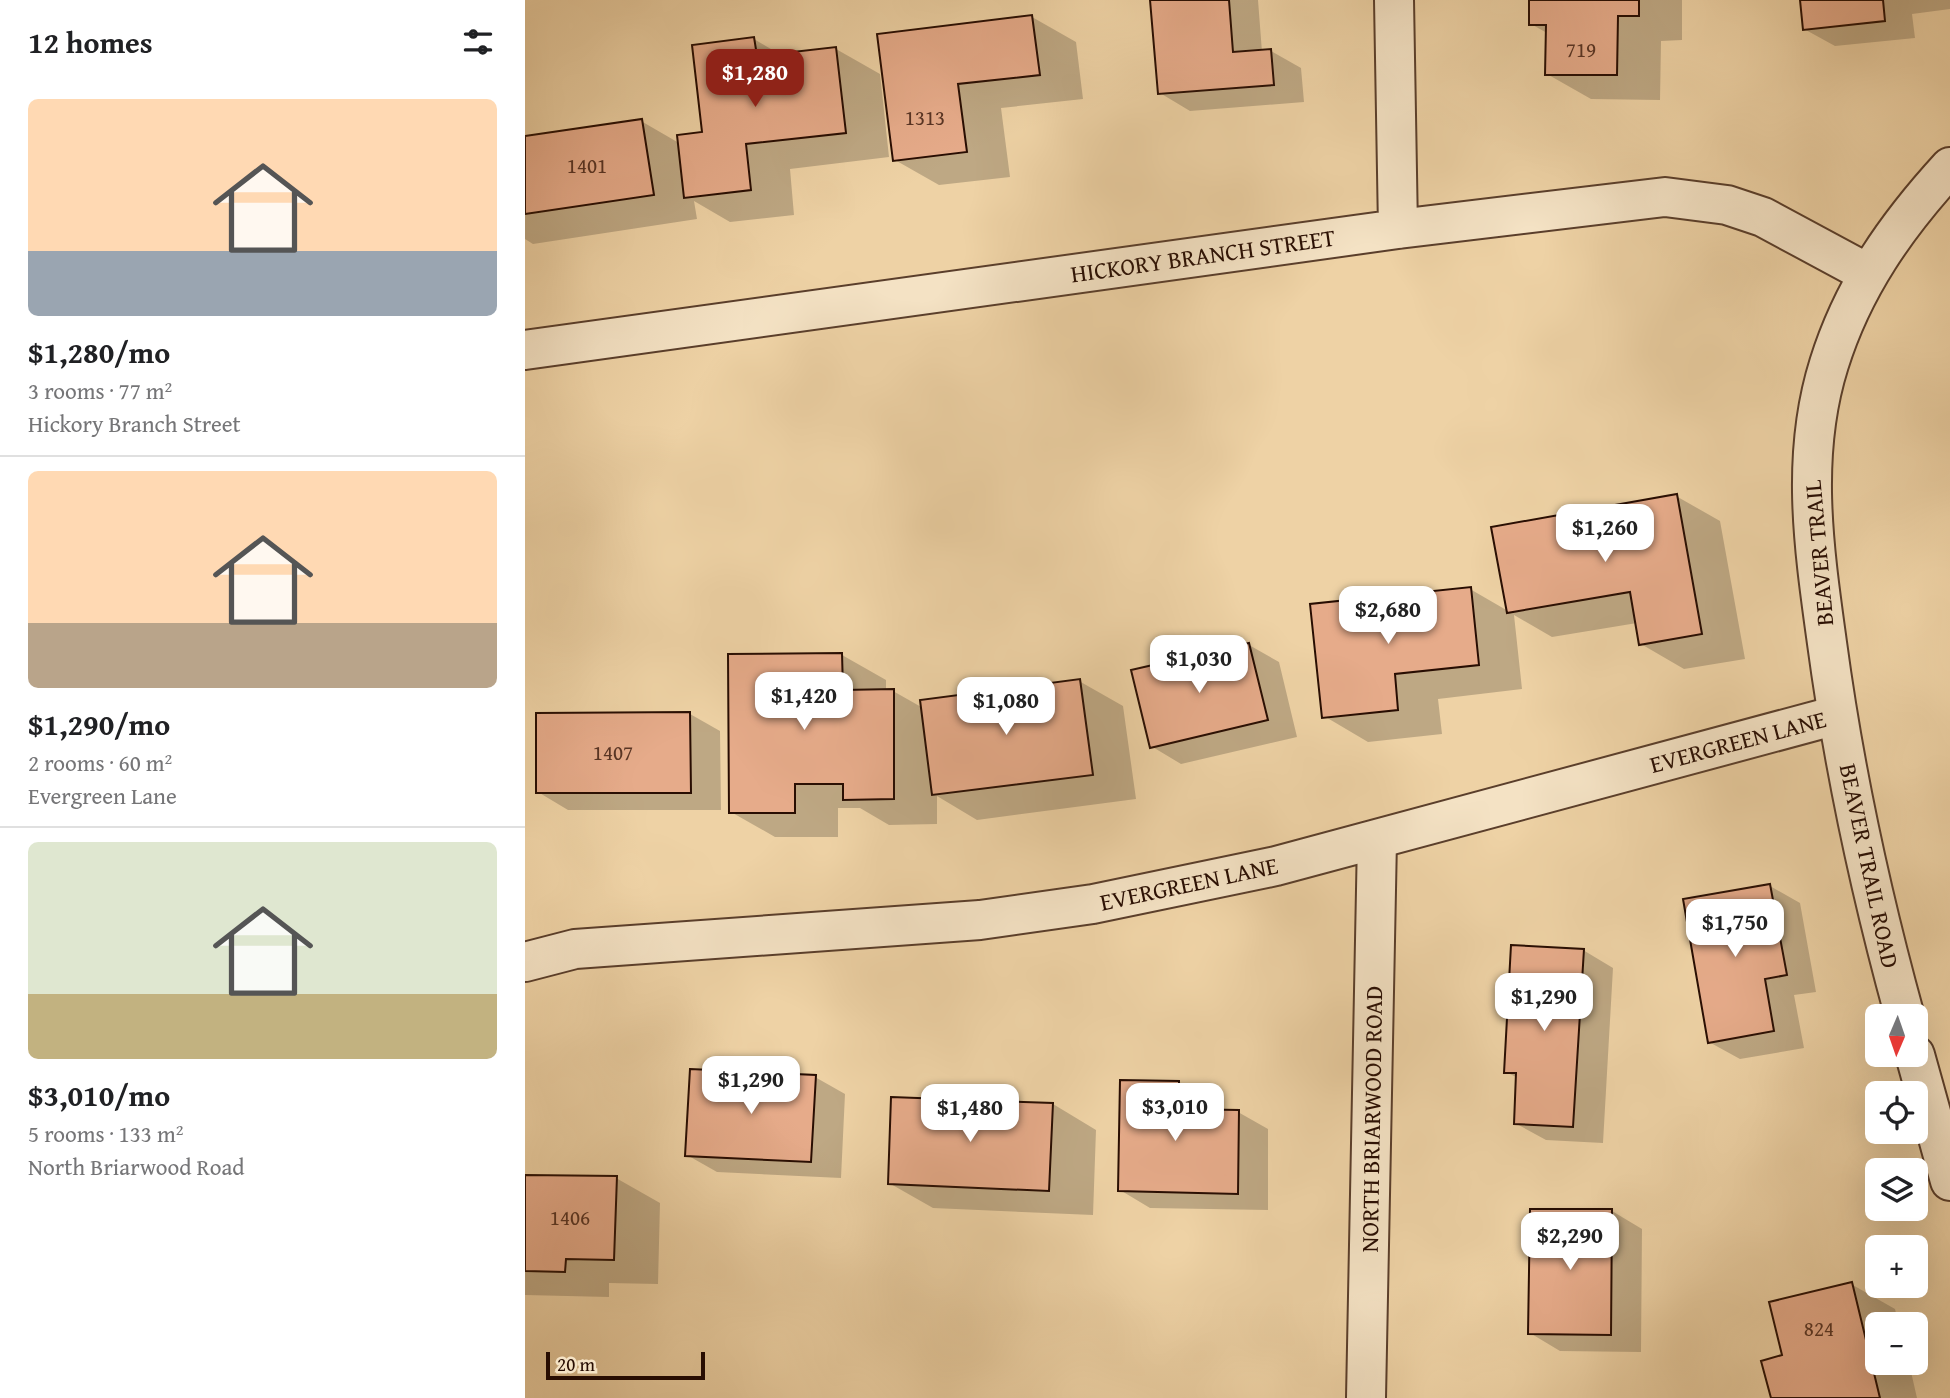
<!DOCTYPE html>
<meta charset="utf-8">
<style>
body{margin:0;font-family:"Gentium Book Plus",serif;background:#f2f2f2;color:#202124;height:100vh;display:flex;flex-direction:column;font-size:26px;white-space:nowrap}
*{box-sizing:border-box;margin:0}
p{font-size:23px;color:#757577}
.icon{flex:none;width:38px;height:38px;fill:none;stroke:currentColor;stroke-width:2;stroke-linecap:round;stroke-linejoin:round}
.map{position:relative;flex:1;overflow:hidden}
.panel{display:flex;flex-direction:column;background:#fff;width:525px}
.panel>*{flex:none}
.needle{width:46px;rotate:182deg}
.fabs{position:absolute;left:1340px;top:1004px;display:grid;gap:14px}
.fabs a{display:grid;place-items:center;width:63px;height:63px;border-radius:10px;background:#fff;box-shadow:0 7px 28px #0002;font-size:35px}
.scale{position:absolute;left:21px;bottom:18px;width:159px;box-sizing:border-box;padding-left:7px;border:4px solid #280d02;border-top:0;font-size:19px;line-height:24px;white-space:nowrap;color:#280d02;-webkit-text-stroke:5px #f4e2c4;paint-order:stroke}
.price{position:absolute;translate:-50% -60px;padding:0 16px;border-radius:14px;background:#fff;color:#222;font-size:23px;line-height:46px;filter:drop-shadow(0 2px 4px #0008)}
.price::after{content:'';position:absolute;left:50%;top:42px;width:21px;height:16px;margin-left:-10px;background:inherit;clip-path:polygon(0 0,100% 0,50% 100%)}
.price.current{background:#8f2418;color:#fff}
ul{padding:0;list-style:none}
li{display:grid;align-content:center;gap:14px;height:371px;padding:0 28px}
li+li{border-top:2px solid #e0e0e0}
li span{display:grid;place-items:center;height:217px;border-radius:10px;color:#555}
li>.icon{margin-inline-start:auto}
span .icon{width:126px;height:126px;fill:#fffc;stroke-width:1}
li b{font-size:30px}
h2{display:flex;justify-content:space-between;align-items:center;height:84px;padding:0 28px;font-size:30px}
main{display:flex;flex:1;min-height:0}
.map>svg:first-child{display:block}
</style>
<main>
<section class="panel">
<h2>12 homes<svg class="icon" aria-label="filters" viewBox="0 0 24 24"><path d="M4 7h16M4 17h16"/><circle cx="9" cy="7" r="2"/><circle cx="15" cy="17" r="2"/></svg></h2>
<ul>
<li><span style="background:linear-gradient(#ffd9b3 70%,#9aa5b1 0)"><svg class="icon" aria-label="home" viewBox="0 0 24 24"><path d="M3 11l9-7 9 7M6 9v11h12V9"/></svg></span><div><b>$1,280/mo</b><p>3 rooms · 77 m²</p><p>Hickory Branch Street</p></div></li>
<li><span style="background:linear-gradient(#ffd9b3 70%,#b9a48a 0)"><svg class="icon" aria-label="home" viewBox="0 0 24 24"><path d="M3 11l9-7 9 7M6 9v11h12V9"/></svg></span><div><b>$1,290/mo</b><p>2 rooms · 60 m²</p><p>Evergreen Lane</p></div></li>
<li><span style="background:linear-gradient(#dfe7d0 70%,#c2b280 0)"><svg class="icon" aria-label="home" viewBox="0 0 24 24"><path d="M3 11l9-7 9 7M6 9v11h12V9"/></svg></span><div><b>$3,010/mo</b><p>5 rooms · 133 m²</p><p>North Briarwood Road</p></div></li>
</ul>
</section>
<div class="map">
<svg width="1425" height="1398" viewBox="0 0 1425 1398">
<rect width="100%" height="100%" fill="#eed2a5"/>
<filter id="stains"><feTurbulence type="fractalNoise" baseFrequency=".00286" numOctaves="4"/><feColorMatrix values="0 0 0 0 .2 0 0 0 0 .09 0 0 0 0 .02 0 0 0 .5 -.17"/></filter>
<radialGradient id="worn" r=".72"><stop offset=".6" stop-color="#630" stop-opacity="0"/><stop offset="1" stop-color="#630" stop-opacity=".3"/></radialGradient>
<path fill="#0003" d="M 627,0 L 733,0 L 737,52 L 746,51 L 776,68 L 779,102 L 665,111 L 635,93 Z
M 1006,0 L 1157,0 L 1157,40 L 1136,41 L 1135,100 L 1066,99 L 1022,74 L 1022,33 L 1006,24 Z
M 1276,0 L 1425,0 L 1425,9 L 1387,14 L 1390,38 L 1310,46 L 1279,29 Z
M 507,17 L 551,42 L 558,99 L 476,108 L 485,177 L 414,185 L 370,160 L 354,36 Z
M 229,39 L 256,55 L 311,49 L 355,74 L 364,157 L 265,169 L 269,215 L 205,222 L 169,201 L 172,219 L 8,244 L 0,239 L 0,138 L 116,121 L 154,143 L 179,134 Z
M 1151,496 L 1195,521 L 1220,659 L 1159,669 L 1116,644 L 1112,623 L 1027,637 L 989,615 L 997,689 L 913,699 L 917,734 L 843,742 L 799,716 L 945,589 L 983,611 Z
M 724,645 L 754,662 L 772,737 L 656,764 L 626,746 Z
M 317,655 L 361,680 L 361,691 L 368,691 L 398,708 L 554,681 L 598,706 L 611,799 L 452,820 L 412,796 L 412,824 L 364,825 L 335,808 L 313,808 L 313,837 L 250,837 L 206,812 Z
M 165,714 L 195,731 L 196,810 L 43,810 L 13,792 Z
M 1245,886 L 1275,903 L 1291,992 L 1269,995 L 1279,1048 L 1215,1059 L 1184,1042 Z
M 1058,950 L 1088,968 L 1078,1143 L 1021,1140 L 990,1123 L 993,1078 L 981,1072 Z
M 290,1077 L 320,1094 L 316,1178 L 192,1172 L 162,1155 Z
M 654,1082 L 684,1100 L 684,1111 L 713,1112 L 743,1129 L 743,1210 L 625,1208 L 595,1190 Z
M 528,1104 L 571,1130 L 568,1215 L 408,1208 L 364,1183 Z
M 0,1176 L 91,1178 L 135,1203 L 133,1284 L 84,1283 L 84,1297 L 0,1295 Z
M 1087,1211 L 1117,1229 L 1116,1352 L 1035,1351 L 1005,1333 Z
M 1326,1284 L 1370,1309 L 1374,1325 L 1353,1325 L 1353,1363 L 1384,1363 L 1392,1398 L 1248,1398 L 1260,1357 Z"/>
<path fill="#e6ab8a" stroke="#280d02" stroke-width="2" d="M 625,0 L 704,0 L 708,52 L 746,49 L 749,85 L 633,94 Z
M 1004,0 L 1114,0 L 1114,16 L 1093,16 L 1092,75 L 1020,75 L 1021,25 L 1004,25 Z
M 1275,0 L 1358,0 L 1360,21 L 1278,30 Z
M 507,15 L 515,75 L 433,84 L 442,152 L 368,161 L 352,34 Z
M 229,37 L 232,56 L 311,47 L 321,133 L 221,144 L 226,190 L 159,198 L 152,135 L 177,132 L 167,45 Z
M 117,119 L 129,195 L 0,214 L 0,136 Z
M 1152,494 L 1177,634 L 1114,645 L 1105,592 L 982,613 L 966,527 Z
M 946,587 L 954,665 L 870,674 L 873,710 L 797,718 L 785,604 Z
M 724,643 L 743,720 L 625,748 L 606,670 Z
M 317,653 L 318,690 L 369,689 L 369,799 L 318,800 L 318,784 L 270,784 L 270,813 L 204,813 L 203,654 Z
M 555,679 L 568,775 L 407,795 L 395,700 Z
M 165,712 L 166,793 L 11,793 L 11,713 Z
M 1245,884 L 1262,975 L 1240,979 L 1249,1031 L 1183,1043 L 1158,899 Z
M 986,945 L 1059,949 L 1048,1127 L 989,1124 L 991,1073 L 979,1073 Z
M 165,1069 L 291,1075 L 286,1162 L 160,1156 Z
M 595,1080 L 654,1081 L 654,1109 L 714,1110 L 713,1194 L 593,1191 Z
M 366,1097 L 528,1103 L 524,1191 L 363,1184 Z
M 0,1175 L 92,1176 L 89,1260 L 41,1259 L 40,1272 L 0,1271 Z
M 1005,1209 L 1087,1209 L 1086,1335 L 1003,1334 Z
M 1327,1282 L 1355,1398 L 1246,1398 L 1236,1361 L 1257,1355 L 1244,1302 Z"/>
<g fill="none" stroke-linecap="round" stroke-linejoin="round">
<defs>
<path id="street" d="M 869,0 L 873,229
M 0,350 L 873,229 L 1140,197 L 1202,205 L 1238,217 L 1342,273
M 0,962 L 50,949 L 455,920 L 568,904 L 751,866 L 1312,715
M 1380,1017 C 1346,894 1319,769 1302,643 C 1289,549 1275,456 1304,364 C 1328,287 1371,226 1425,167
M 1390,1055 L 1425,1181
M 841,1398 L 852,839"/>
</defs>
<use href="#street" stroke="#5a3e2b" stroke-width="42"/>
<use href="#street" stroke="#f4e2c4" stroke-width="38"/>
</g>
<g text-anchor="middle" stroke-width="5" stroke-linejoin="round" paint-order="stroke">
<g font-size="21" fill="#583424">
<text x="1056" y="57">719</text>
<text x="400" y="125">1313</text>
<text x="62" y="173">1401</text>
<text x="88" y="760">1407</text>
<text x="45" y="1225">1406</text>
<text x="1294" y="1336">824</text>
</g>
<g font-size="24" fill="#280d02" stroke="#f4e2c4">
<text transform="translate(678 256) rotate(-8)" y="8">HICKORY BRANCH STREET</text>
<text transform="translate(1294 553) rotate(-95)" y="8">BEAVER TRAIL</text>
<text transform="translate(1213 742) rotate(-15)" y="8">EVERGREEN LANE</text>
<text transform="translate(1344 866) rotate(78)" y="8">BEAVER TRAIL ROAD</text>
<text transform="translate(664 884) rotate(-12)" y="8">EVERGREEN LANE</text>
<text transform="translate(847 1119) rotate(-89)" y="8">NORTH BRIARWOOD ROAD</text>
</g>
</g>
<rect width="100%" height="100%" filter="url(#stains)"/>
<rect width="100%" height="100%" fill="url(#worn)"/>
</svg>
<div class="fabs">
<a><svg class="needle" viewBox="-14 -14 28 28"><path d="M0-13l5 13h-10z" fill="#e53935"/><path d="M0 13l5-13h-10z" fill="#757577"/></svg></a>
<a><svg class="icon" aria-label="locate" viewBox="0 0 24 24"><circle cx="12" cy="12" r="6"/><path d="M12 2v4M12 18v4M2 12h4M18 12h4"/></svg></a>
<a><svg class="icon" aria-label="layers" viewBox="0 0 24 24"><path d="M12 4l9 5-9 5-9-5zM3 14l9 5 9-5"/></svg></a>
<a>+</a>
<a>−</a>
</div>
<div class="scale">20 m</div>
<b class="price current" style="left:230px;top:109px">$1,280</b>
<b class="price" style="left:1080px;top:564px">$1,260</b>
<b class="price" style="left:863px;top:646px">$2,680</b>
<b class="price" style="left:674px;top:695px">$1,030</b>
<b class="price" style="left:279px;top:732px">$1,420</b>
<b class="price" style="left:481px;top:737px">$1,080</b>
<b class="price" style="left:1210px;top:959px">$1,750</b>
<b class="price" style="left:1019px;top:1033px">$1,290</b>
<b class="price" style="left:226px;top:1116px">$1,290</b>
<b class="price" style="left:650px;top:1143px">$3,010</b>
<b class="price" style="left:445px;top:1144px">$1,480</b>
<b class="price" style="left:1045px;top:1272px">$2,290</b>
</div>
</main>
